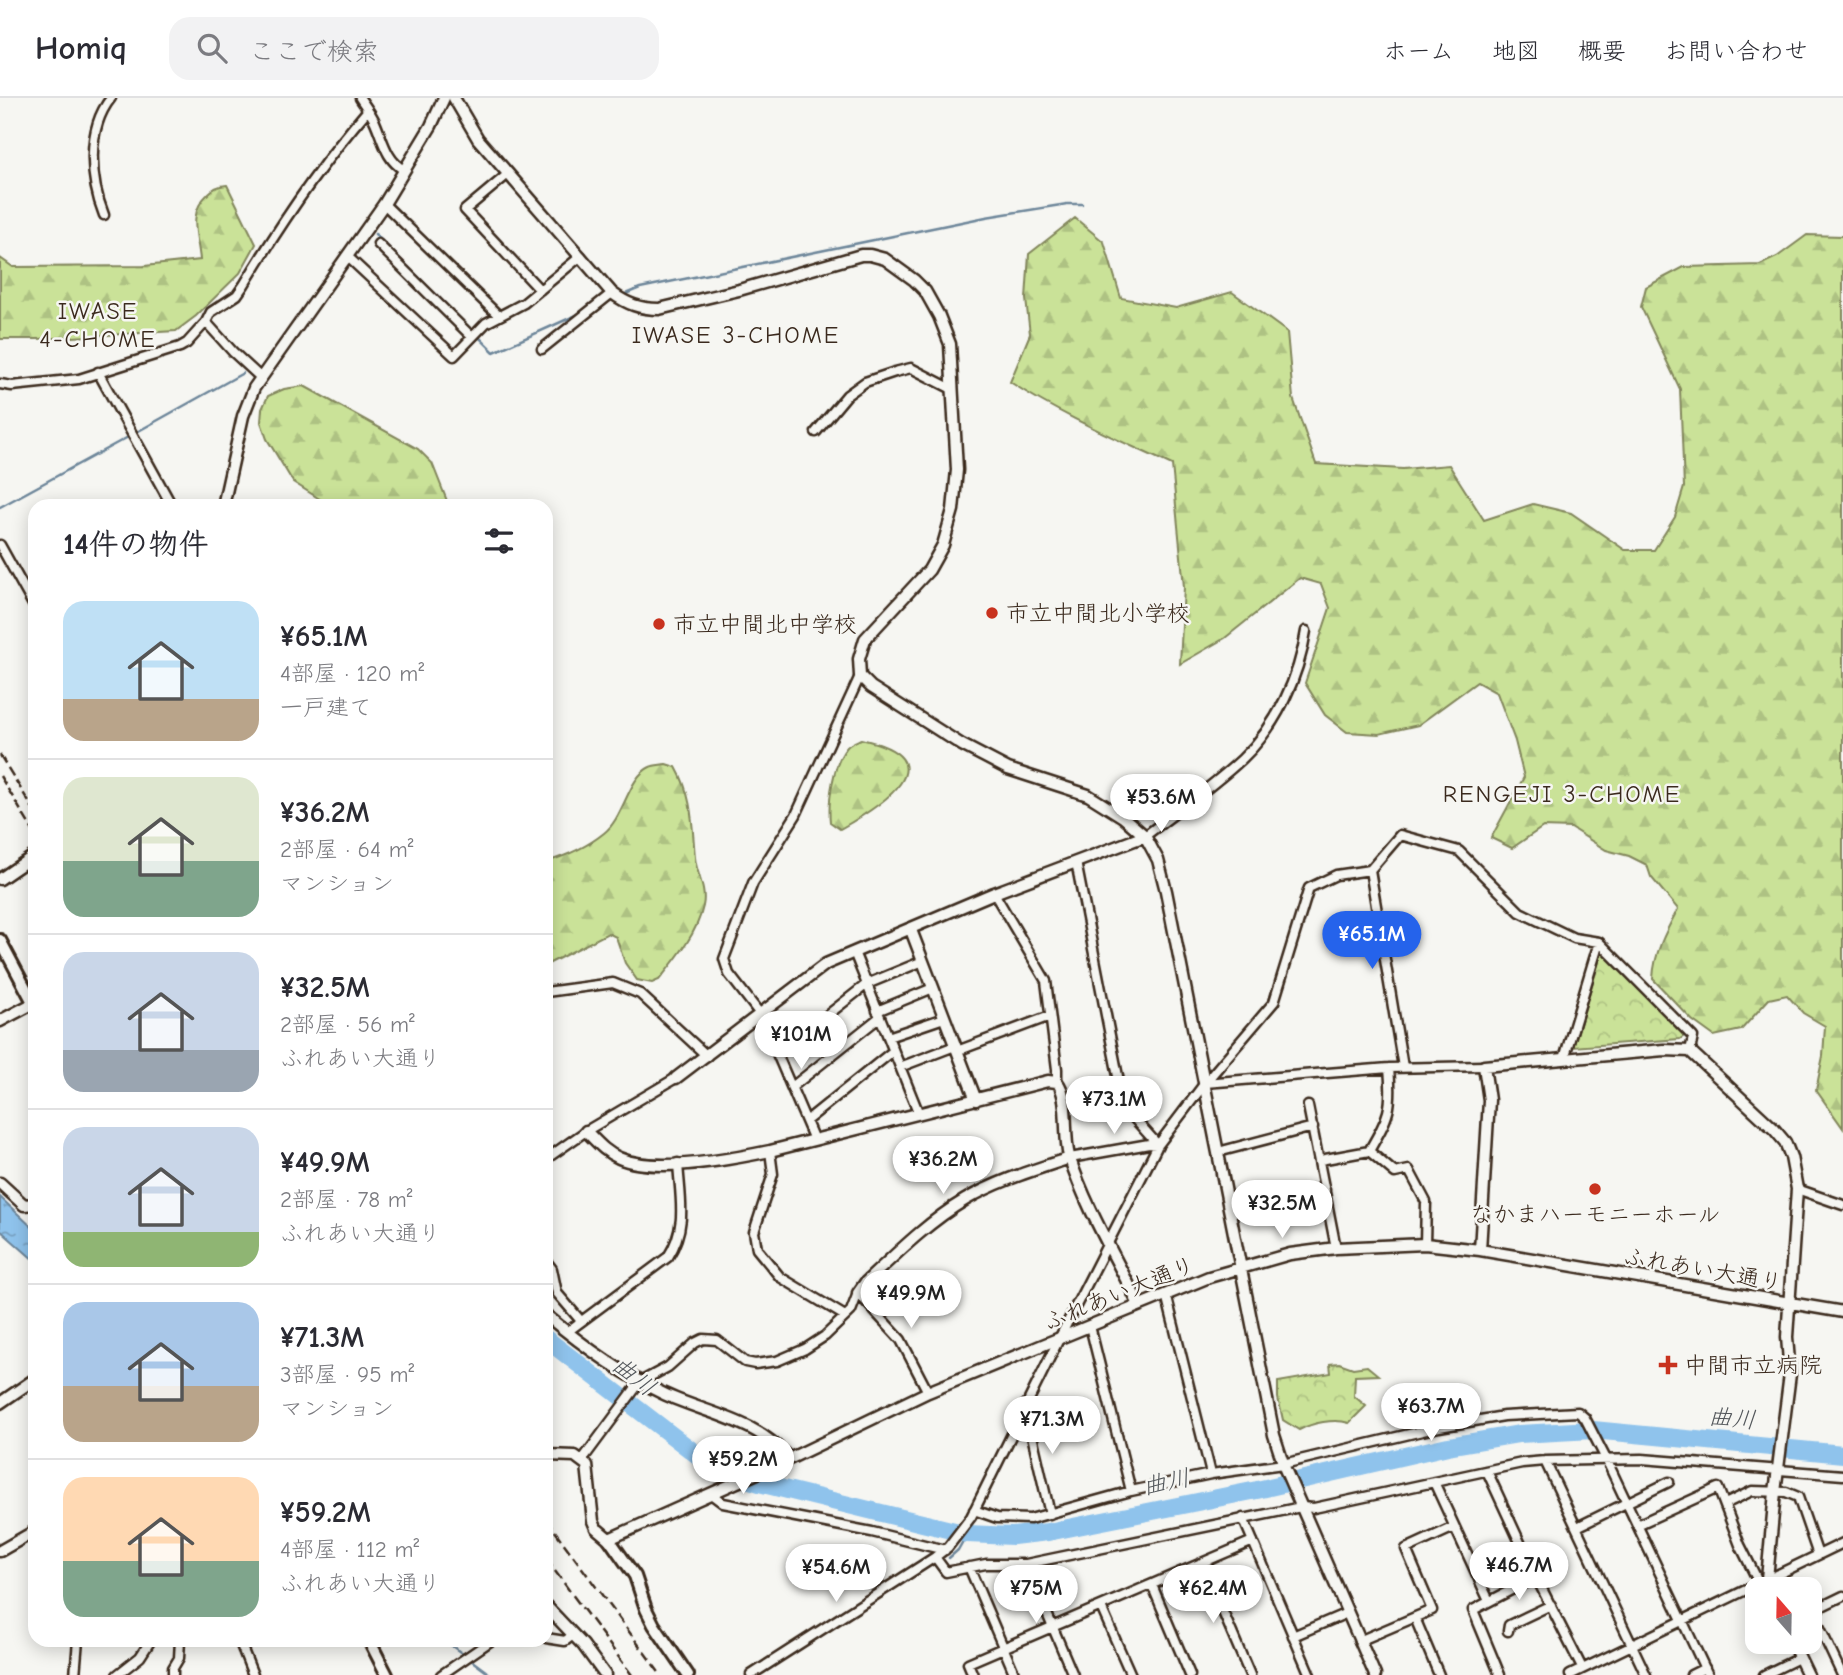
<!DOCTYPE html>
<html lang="ja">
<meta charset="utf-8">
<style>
body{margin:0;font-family:"Comic Neue","Klee One",sans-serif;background:#f2f2f3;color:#2b2b33;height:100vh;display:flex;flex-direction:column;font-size:26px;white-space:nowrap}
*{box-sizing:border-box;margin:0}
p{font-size:23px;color:#7c7c81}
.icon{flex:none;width:38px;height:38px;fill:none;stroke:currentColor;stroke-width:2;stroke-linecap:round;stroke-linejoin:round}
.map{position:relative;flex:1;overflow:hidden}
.sheet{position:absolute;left:28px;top:401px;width:525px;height:1148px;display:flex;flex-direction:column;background:#fff;border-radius:21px;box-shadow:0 4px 18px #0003}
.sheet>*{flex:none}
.needle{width:46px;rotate:340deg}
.fabs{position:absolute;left:1745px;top:1479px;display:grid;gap:14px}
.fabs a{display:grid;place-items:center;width:77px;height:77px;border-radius:14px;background:#fff;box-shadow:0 4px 18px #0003;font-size:35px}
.price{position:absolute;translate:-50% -60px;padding:0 16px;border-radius:24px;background:#fff;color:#222;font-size:23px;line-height:46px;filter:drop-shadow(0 2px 4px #0008)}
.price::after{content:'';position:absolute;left:50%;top:42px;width:21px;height:16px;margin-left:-10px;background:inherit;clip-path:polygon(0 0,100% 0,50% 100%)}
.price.on{background:#2563eb;color:#fff}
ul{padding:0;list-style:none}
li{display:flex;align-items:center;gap:21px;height:175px;padding:0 35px}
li+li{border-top:2px solid #e1e1e2}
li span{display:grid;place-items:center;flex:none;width:196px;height:140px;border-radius:21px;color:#555}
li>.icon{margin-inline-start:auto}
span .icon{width:84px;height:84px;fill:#fffc;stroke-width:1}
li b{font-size:30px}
h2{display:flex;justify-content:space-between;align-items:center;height:84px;padding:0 35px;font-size:30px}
header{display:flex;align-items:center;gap:42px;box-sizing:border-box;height:98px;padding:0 35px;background:#fff;border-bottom:2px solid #e1e1e2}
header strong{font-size:33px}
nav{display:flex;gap:38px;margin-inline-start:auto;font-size:24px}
.search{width:490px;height:63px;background:#f2f2f3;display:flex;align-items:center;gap:18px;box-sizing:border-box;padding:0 24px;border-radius:21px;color:#7c7c81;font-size:26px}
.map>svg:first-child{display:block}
</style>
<header>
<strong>Homiq</strong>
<div class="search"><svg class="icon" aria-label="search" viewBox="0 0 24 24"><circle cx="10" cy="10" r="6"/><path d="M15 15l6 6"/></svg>ここで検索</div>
<nav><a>ホーム</a><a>地図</a><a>概要</a><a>お問い合わせ</a></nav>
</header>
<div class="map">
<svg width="1843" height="1577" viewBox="0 0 1843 1577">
<defs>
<pattern id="forest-firs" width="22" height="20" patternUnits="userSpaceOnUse" patternTransform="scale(1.75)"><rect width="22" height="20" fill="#cae298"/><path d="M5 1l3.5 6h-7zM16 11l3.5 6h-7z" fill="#aec283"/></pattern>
<pattern id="park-crowns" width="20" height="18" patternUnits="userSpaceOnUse" patternTransform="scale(1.75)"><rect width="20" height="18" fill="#cae298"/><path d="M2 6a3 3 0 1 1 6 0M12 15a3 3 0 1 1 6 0" fill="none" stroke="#aec283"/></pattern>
<pattern id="water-ripples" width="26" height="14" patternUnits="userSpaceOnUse" patternTransform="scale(1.75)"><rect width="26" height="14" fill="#8fc3ec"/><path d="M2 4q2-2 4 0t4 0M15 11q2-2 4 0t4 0" fill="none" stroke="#769fbf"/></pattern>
</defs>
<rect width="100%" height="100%" fill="#f6f6f2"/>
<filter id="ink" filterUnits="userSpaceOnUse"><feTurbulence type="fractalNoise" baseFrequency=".0143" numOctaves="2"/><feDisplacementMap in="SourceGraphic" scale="14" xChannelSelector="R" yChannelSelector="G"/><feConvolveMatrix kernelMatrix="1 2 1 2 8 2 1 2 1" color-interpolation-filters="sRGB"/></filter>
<g filter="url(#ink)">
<path fill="url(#forest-firs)" stroke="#82865b" stroke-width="2" d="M 227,87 L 256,146 L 240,175 L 196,218 L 176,233 L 38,241 L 0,241 L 0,160 L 13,169 L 144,168 L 200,162 C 198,138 187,116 207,97 C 214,90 217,88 227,87 Z
M 1075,120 L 1104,144 L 1121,200 L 1176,210 L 1232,194 L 1287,234 L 1293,300 L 1316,366 L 1403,371 L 1449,367 L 1484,422 L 1533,406 L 1571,415 L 1625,452 L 1654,452 L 1675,419 L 1684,389 L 1680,291 L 1641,209 L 1646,189 L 1684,169 L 1760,167 L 1777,159 L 1807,137 L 1843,138 L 1843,1030 L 1816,992 L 1823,958 L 1825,928 L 1803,915 L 1787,897 L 1769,901 L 1741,932 L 1714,938 L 1692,922 L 1653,881 C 1654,855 1666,833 1678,811 L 1651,779 L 1647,767 L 1629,758 L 1606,752 L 1571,730 L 1543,729 L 1512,750 L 1491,740 L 1524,679 L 1515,643 L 1497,595 L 1477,584 L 1418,627 L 1379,636 L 1347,634 L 1325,617 L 1305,585 L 1330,510 L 1321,486 L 1300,480 L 1225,540 L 1180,566 L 1184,489 L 1172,367 C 1117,341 1062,318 1010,284 L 1030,236 L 1026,201 L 1029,156 Z
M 304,288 L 418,351 L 432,365 L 449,408 L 331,408 L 318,400 L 293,384 L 267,341 L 261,324 L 262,311 L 268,298 L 284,291 Z
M 861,641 C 953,662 881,708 840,731 L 830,724 C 828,703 833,665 847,649 C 851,645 857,643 861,641 Z
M 666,666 L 676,669 C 693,699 692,727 695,759 C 696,775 707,791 703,808 C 697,836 676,861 659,882 L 652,885 L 637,882 L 625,865 L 616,839 L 608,835 L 546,867 L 546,764 C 566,758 588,748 604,735 C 624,720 628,679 650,669 C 654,667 661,667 666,666 Z"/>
<path fill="url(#park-crowns)" stroke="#82865b" stroke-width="2" d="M 1602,854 L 1684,935 L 1683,939 L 1680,941 L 1573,949 Z
M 1339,1265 L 1353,1270 L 1367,1268 L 1378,1277 L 1355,1278 L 1354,1298 L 1366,1308 L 1349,1325 C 1334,1320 1312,1325 1299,1332 L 1283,1322 L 1278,1300 L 1278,1284 L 1331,1275 L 1330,1266 Z"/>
<path fill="url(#water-ripples)" stroke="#6d869a" stroke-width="2" d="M 0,1099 L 35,1132 L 35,1163 L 0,1132 Z"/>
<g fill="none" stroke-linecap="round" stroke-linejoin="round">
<path stroke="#6d869a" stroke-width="2.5" d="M 375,136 L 494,254 L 581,215
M 623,197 L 640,190 L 986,119 L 1067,106 L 1082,106
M 135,335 L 243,275
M 0,409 L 130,338
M 949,1460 L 958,1452 L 967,1436
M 444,1542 L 491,1577"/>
<path stroke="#8fc3ec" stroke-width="18" d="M 546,1241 L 717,1372 L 759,1385 L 967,1436 L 1013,1438 L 1048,1434 L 1257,1392 L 1448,1348 L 1519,1336 L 1593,1332 L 1843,1356"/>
<defs>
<path id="minor" d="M 360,0 C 365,8 371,15 375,24 C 383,42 386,62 404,72
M 508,76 L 465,112 L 540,192
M 384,106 L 498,217
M 104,117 C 90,82 86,31 111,0
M 378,146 L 472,239
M 348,159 L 454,258 L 486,225 L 524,205 L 581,158
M 206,224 L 233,254 L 261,280
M 542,251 L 612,195
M 98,274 L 172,408
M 0,286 L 12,288 L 79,281 L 180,249 L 187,245 L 206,224 L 211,214 L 237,197 L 244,187 C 280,127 321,66 367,13
M 816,334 L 847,297 L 865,284 L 895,274 L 911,270 L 952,291
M 0,447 L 35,510
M 1145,738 C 1177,713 1212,689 1242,661 C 1277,628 1299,579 1306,533
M 1076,764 L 1124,1009 L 1158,1047
M 1370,772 L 1403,969
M 994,795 L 1046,883 L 1057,971 L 1057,984
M 854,854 L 919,1016
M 546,894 L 613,885 L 640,896 L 707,958
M 877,913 L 933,890
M 888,939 L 944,920
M 957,953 L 1050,918
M 778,956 L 867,886 L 923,863
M 1564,961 L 1599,844
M 900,969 L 955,948
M 1389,970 C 1393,1011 1389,1018 1369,1053 L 1395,1075 L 1409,1072 L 1426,1104 L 1425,1146
M 1205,985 L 1389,970 L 1484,968
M 792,989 L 880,919
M 1308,1008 L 1336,1150
M 806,1023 L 893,953
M 814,1042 L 760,916 L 729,876 L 724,861 L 753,785 L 796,717 L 860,578
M 770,1053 L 773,1076 L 754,1134 L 757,1151 L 780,1179 L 845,1218
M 1218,1054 L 1313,1029
M 1070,1060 L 1149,1046 L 1158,1047
M 546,1061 L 586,1033 L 676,980
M 1320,1062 L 1369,1053
M 1797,1091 L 1843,1107
M 1230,1115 L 1325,1092
M 546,1163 L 552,1171 L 557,1195 L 581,1223
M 1166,1196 L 1211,1376
M 1090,1228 L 1131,1393
M 567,1234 L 668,1159 C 688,1128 680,1100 678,1065
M 1025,1307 L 1050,1416
M 583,1361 L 640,1284 L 668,1269 L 695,1245 L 703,1241 L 717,1242 L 745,1264 L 755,1266 L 777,1263 L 805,1251 L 825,1238 L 851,1213 L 858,1195 L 901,1242 L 928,1294
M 1545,1363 L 1646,1577
M 1487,1373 L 1536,1479 L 1582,1570
M 1434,1384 L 1489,1503
M 711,1396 L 723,1405 L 872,1434 L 945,1452
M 1725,1406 L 1752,1393 L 1786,1394 L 1798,1399 L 1818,1457
M 974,1412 L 997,1420 L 1030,1421 L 1131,1393 L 1211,1376 L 1283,1366 L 1439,1329 L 1504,1318 L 1578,1314 L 1585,1320 L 1606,1361 L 1708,1577
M 1243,1420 L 1310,1577
M 1637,1427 L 1718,1390 L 1740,1447 L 1759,1485
M 1577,1429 L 1669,1384
M 935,1459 L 946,1474 L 986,1466 L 1026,1466 L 1301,1409 L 1314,1410 L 1522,1365 L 1545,1363 L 1642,1361 L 1843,1377
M 1202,1465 L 1250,1577
M 1026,1466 L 1073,1577
M 969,1469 L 1015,1577
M 1152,1487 L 1190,1577
M 1101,1509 L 1131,1577
M 1812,1513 L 1842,1577
M 1810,1514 L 1843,1498
M 1415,1520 L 1439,1577
M 34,1525 L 35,1525
M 1508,1533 L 1509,1527 L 1551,1507
M 1293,1538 L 1347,1515
M 546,1540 L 565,1543 L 573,1537
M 239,1542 L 253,1577
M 1359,1543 L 1432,1512 L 1406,1451 L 1454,1429
M 75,1577 L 78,1542
M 117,1577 L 140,1559 L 151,1542
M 173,1577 L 173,1570 L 179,1560 L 180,1542
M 441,1577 L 492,1542
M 751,1577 L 935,1459 L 948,1449 L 971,1419 L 1059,1241 L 1158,1047 L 1205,985 L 1274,904 L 1309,790 L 1336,777 L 1370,772 L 1400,737 L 1459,753 L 1520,814 L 1574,840 L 1599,844 L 1693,939 L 1690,953
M 973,1577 L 968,1565 L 1253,1443
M 1500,1577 L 1473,1512 L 1536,1479
M 1570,1577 L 1843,1445
M 1691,1577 L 1705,1570
M 1764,1577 L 1799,1560"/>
<path id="tertiary" d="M 454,0 L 478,41 L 612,195 C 627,206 640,211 659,211 L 739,192 L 861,157 L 870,157 L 885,161 L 914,182 L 925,193 L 939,218 L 950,246 L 957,372 L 953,412 L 943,447 L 929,472 L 865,541 L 859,561 L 860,578 L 871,589 L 962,647 L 1008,671 L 1088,697 L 1123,719 L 1145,738 L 1158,762 L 1166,793 L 1274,1337 L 1285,1371 L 1375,1577
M 223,408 L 243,318 L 254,290 L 384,106 L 431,28 L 444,0
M 0,781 L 35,757
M 911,832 L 976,1002
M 0,923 L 34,905
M 676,980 L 826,866 L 994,795 L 1145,738
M 586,1033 C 597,1044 605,1054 619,1060 C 655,1076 732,1061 770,1053 L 1048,983 L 1057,984 C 1070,999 1063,1038 1069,1058 C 1086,1110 1115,1158 1139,1207
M 0,1085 L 24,1107 L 35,1106
M 1480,1152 L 1489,1002 L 1484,968 L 1664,952 L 1690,953 L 1774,1031 L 1785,1044 L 1791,1059 L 1797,1091 L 1787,1239 L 1790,1276 L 1775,1394 L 1767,1481 L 1769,1491
M 858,1195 L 865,1185 C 896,1156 928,1124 965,1102 C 997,1083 1034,1072 1070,1060
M 546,1217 C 582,1247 620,1275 662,1295 C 706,1316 757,1321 789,1361
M 0,1305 L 35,1281
M 546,1357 L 575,1358 L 587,1367 L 593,1423 L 596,1430 L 609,1441 L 789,1361 L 928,1294 L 1209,1179 L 1290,1156 L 1336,1150 L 1425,1146 L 1480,1152 L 1843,1214
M 0,1453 L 35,1433
M 546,1508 L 583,1547 L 605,1577
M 1792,1544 L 1808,1577"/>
<path id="secondary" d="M 0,842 L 35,908
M 609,1441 L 635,1478 L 646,1511 L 654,1527 L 688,1577
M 369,1542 L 387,1577"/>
</defs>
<use href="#minor" stroke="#3b2a1e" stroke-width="13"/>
<use href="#tertiary" stroke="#3b2a1e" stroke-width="15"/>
<use href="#secondary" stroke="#3b2a1e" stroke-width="16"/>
<use href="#minor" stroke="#f6f6f2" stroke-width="8"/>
<use href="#tertiary" stroke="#f6f6f2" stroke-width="10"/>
<use href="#secondary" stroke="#f6f6f2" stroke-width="10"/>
<path stroke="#3b2a1e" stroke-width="2.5" stroke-dasharray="10 5" stroke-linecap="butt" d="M 0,657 L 35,714
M 0,678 L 35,736
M 546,1421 L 661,1577
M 546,1461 L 632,1577"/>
</g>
</g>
<g fill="#c8321e" stroke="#f6f6f2" stroke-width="2.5">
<circle cx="992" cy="515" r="7"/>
<circle cx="659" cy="526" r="7"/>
<circle cx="1595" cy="1091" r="7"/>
<path d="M1664.5 1256.5h7v7h7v7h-7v7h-7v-7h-7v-7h7z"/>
</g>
<g text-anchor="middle" stroke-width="5" stroke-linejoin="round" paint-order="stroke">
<g font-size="23" fill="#3b2a1e" stroke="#f6f6f2" text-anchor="start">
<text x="1006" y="523">市立中間北小学校</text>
<text x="673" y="534">市立中間北中学校</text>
<text x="1595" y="1124" text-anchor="middle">なかまハーモニーホール</text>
<text x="1684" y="1275">中間市立病院</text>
</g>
<g font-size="23" fill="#3b2a1e" stroke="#f6f6f2">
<text transform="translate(1703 1171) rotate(10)" y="8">ふれあい大通り</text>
<text transform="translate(1119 1195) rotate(-22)" y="8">ふれあい大通り</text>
</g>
<g font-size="24" letter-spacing="2" fill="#3b2a1e" stroke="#f6f6f2">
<text x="98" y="221">IWASE<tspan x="98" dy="28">4-CHOME</tspan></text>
<text x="736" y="245">IWASE 3-CHOME</text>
<text x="1562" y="704">RENGEJI 3-CHOME</text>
</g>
<g font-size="24" font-style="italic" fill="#54585c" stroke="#f6f6f2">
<text transform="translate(634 1278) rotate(38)" y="8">曲川</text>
<text transform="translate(1732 1320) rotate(5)" y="8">曲川</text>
<text transform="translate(1166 1384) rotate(-12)" y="8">曲川</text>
</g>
</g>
</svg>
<div class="fabs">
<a><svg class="needle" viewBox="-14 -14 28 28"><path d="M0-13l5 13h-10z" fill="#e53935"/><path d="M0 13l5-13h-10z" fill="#7c7c81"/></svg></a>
</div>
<b class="price" style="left:1161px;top:736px">¥53.6M</b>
<b class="price on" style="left:1372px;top:873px">¥65.1M</b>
<b class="price" style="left:801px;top:973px">¥101M</b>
<b class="price" style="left:1114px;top:1038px">¥73.1M</b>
<b class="price" style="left:943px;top:1098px">¥36.2M</b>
<b class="price" style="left:1282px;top:1142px">¥32.5M</b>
<b class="price" style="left:911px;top:1232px">¥49.9M</b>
<b class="price" style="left:1431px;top:1345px">¥63.7M</b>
<b class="price" style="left:1052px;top:1358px">¥71.3M</b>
<b class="price" style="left:743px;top:1398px">¥59.2M</b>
<b class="price" style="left:1519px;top:1504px">¥46.7M</b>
<b class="price" style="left:836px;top:1506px">¥54.6M</b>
<b class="price" style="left:1036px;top:1527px">¥75M</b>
<b class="price" style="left:1213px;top:1527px">¥62.4M</b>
<section class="sheet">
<h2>14件の物件<svg class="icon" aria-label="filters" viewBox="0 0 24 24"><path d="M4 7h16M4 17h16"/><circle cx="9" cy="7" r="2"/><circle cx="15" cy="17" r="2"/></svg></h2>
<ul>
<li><span style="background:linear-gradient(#bfe0f5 70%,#b9a48a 0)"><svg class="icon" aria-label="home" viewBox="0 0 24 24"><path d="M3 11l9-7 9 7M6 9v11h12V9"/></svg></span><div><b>¥65.1M</b><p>4部屋 · 120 m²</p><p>一戸建て</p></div></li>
<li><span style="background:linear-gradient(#dfe7d0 60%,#7fa58c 0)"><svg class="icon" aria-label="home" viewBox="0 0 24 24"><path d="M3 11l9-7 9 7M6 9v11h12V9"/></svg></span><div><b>¥36.2M</b><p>2部屋 · 64 m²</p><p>マンション</p></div></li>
<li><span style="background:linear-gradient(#c9d6e8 70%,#9aa5b1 0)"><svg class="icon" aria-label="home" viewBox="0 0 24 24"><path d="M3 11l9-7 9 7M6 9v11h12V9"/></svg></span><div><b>¥32.5M</b><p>2部屋 · 56 m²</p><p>ふれあい大通り</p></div></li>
<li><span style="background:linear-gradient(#c9d6e8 75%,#8fb573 0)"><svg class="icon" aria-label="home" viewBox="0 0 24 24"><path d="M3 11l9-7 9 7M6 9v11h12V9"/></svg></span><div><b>¥49.9M</b><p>2部屋 · 78 m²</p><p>ふれあい大通り</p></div></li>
<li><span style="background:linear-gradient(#a9c7e8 60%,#b9a48a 0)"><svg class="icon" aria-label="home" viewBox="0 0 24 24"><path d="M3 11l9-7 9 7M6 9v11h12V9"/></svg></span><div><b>¥71.3M</b><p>3部屋 · 95 m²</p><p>マンション</p></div></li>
<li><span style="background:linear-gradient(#ffd9b3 60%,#7fa58c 0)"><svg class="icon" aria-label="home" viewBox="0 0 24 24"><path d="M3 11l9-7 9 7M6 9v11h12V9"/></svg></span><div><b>¥59.2M</b><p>4部屋 · 112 m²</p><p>ふれあい大通り</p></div></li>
</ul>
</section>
</div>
